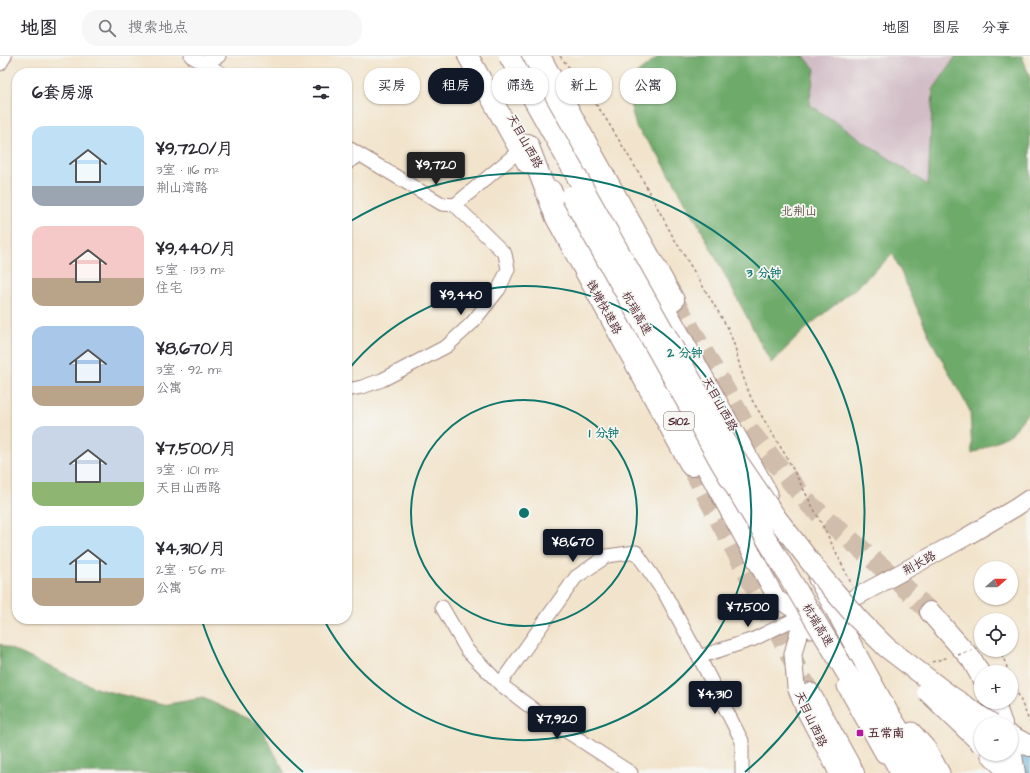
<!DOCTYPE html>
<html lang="zh">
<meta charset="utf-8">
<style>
body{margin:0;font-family:"Architects Daughter","LXGW WenKai TC",sans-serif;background:#f7f7f7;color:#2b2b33;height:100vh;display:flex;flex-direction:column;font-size:15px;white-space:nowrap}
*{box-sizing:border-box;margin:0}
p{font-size:13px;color:#7c7c81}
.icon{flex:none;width:22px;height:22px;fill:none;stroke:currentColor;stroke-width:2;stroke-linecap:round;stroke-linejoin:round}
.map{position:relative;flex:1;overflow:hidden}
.side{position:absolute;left:12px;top:12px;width:340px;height:556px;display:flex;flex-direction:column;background:#fff;border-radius:16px;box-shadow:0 1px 3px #0004}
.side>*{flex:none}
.guide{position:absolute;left:364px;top:12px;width:380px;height:36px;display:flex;gap:8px}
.needle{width:26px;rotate:70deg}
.tools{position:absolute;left:974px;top:505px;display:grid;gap:8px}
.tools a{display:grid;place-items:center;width:44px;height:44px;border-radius:50%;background:#fff;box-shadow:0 1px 3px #0004;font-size:20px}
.price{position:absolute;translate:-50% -34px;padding:0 9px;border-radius:4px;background:#111827;color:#fff;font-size:13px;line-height:26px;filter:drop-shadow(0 1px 2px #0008)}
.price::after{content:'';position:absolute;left:50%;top:24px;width:12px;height:9px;margin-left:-6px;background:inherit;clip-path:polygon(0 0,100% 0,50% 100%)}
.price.on{background:#222;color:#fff}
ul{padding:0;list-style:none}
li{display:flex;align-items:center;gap:12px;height:100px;padding:0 20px}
li span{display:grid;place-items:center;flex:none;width:112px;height:80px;border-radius:12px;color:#555}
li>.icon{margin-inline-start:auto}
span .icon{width:48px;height:48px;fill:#fffc;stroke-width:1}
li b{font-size:17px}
h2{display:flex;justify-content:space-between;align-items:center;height:48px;padding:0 20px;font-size:17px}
.chip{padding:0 14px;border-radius:16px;background:#fff;box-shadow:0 1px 3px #0004;font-size:14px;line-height:36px}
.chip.on{background:#111827;color:#fff}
header{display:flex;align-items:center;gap:24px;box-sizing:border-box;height:56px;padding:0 20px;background:#fff;border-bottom:1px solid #e1e1e2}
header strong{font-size:19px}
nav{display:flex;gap:22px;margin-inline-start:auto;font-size:14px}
.search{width:280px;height:36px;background:#f7f7f7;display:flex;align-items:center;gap:10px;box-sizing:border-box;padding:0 14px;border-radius:16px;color:#7c7c81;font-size:15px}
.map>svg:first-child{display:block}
</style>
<header>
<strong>地图</strong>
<div class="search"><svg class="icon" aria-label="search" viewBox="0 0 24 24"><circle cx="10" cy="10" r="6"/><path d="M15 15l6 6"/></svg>搜索地点</div>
<nav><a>地图</a><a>图层</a><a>分享</a></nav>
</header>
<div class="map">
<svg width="1030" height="717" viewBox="0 0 1030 717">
<rect width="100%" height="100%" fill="#f6f6f2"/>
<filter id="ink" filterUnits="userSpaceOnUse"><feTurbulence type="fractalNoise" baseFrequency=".025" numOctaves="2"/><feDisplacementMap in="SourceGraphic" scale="8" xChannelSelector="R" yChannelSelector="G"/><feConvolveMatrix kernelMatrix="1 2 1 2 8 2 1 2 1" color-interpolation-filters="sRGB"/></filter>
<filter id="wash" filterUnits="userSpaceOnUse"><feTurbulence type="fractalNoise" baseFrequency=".012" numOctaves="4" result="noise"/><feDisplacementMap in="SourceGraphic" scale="16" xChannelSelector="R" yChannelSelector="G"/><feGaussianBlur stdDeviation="0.9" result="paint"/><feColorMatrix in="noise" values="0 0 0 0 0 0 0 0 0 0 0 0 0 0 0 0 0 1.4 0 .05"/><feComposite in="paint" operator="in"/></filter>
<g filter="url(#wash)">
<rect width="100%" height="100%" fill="#f2e4cc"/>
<path fill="#d2bdc6" d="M 804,0 L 956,0 L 933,34 L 928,129 L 809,51 L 815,13 Z"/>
<path fill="#6eaa6a" stroke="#5c644a" d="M 659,0 L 804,0 L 815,13 L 809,48 L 928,129 L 933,34 L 956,0 L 1022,0 L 1030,22 L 1030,354 L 1011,378 L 972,398 L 970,355 L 931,284 L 893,198 L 856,232 L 812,267 L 771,307 L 696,164 L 660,102 L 636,71 L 625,27 Z
M 0,588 L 98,633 L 163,649 L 203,642 L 259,668 L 285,717 L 0,717 Z"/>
<path fill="#63b2dd" stroke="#566884" d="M 1030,688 L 1030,717 L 1005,717 Z"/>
</g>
<g filter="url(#ink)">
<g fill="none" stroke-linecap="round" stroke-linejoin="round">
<path stroke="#d0bdac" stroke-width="20" stroke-dasharray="20 10" stroke-linecap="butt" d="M 674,244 L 747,372 L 810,449 L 898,525 L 930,556
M 691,410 L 810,637"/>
<defs>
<path id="minor" d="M 191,0 L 221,17
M 204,7 L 219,0
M 0,8 L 5,0
M 347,91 L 442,148 L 455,149 L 520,94
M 347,107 L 360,99
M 347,334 L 362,331 L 382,324 L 447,290 L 472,267 L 499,233 L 508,213 L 505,198 L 455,149
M 442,551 L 467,594 L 500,628 L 576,521 L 607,500 L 636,496 L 665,538 L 699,601 L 742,685 L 742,717
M 699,601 L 754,583 L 803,559
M 500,628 L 537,656 L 631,717"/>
<path id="major" d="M 527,0 L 769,437
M 552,133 L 777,543 L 803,559 L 812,574
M 817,523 L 889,655 L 921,705
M 834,553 L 966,481 L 1015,452 L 1030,442
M 810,558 L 803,559 L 793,598 L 796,631 L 805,654 L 838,717
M 846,630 L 884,698
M 912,675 L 927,692 L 941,717"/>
<path id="highway" d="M 468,0 L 527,107
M 540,0 L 592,97 L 674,244
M 528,88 L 556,162 L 691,410
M 930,556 L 972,604 L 981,620
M 846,616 L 889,678 L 918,712 L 924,717
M 810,637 L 854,717
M 994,646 L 1002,668
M 1011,680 L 1030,690
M 882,683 L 901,717
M 1011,694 L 1015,717
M 991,698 L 1009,717"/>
</defs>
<use href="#minor" stroke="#9e827c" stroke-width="15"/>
<use href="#major" stroke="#9e827c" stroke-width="19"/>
<use href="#highway" stroke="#9e827c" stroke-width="22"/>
<path stroke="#9e827c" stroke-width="1.5" stroke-dasharray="3 3" stroke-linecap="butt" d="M 560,0 L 586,33 L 606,63 L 639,117 L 672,179 L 728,272 L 735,291 L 740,311 L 747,332 L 752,344 L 786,400 L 826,476 L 852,529
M 997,594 L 1002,599 L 1009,616
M 932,606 L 949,601
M 1011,621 L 1030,667"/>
<use href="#minor" stroke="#fff" stroke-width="13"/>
<use href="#major" stroke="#fff" stroke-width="17"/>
<use href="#highway" stroke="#fff" stroke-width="20"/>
<defs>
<path id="highway-bridge" d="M 509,0 L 734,400 L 775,460 L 822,521 L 858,563 L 886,591 L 949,639 L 992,668
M 571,140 L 721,407 L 846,616
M 927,635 L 981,687"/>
</defs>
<use href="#highway-bridge" stroke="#9e827c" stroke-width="22" stroke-linecap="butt"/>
<path stroke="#9e827c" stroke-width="1.5" stroke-dasharray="3 3" stroke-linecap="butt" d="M 958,599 L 981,591"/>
<use href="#highway-bridge" stroke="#fff" stroke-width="20"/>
</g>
</g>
<g fill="none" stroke="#0f766e" stroke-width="2">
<circle cx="524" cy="457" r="113"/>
<path d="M348 314A227 227 0 1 1 324 564"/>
<path d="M303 716A340 340 0 0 1 202 565M349 166A340 340 0 0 1 745 716"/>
</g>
<rect fill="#b5179e" stroke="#f6f6f2" stroke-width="1.5" x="856" y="673" width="8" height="8" rx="2"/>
<g text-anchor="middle" stroke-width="3.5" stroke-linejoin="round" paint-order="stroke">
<rect fill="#f6f6f2" stroke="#7e6067" stroke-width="1" x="664" y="356" width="30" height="18" rx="3"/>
<g font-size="11" font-weight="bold" fill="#4a1f2b">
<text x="679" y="369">S102</text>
</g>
<g font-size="12" fill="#4a1f2b" stroke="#f6f6f2">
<text transform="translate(525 85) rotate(61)" y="4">天目山西路</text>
<text transform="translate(604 251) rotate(61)" y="4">钱塘快速路</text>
<text transform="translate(637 257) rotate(61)" y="4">杭瑞高速</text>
<text transform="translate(720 348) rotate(61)" y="4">天目山西路</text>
<text transform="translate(919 507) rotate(-29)" y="4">荆长路</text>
<text transform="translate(818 569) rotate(59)" y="4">杭瑞高速</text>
<text transform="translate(811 663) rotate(65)" y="4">天目山西路</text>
</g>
<g font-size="12" fill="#5d5143" stroke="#f6f6f2">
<text x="799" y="159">北荆山</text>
</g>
<g font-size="12" font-weight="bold" fill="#4a1f2b" stroke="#f6f6f2" text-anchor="start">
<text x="868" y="681">五常南</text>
</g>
</g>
<circle cx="524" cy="457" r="6" fill="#0f766e" stroke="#f6f6f2" stroke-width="2"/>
<g font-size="12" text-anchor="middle" font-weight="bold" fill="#0f766e" stroke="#f6f6f2" stroke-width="3.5" stroke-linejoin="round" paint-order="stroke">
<text x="764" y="221">3 分钟</text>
<text x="685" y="301">2 分钟</text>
<text x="604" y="381">1 分钟</text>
</g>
</svg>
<div class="tools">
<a><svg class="needle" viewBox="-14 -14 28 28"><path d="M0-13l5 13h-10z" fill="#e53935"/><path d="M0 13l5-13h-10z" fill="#7c7c81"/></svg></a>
<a><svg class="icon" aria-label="locate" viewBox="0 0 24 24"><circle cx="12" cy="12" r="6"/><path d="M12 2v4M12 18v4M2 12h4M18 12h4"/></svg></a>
<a>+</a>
<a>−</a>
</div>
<b class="price on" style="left:436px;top:130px">¥9,720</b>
<b class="price" style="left:461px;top:260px">¥9,440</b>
<b class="price" style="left:573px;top:507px">¥8,670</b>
<b class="price" style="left:748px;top:572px">¥7,500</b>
<b class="price" style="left:715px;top:659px">¥4,310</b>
<b class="price" style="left:557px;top:684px">¥7,920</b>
<div class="guide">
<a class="chip">买房</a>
<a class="chip on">租房</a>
<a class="chip">筛选</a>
<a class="chip">新上</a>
<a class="chip">公寓</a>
</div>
<section class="side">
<h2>6套房源<svg class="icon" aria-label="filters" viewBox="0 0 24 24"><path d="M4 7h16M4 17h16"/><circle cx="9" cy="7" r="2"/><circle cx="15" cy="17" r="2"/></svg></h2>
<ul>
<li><span style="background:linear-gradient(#bfe0f5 75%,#9aa5b1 0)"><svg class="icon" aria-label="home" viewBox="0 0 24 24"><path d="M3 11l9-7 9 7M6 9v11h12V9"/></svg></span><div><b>¥9,720/月</b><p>3室 · 116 m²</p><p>荆山湾路</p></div></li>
<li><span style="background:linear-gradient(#f6c9c9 65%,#b9a48a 0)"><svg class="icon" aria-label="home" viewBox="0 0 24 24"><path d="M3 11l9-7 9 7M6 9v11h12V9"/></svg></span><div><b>¥9,440/月</b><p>5室 · 133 m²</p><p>住宅</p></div></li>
<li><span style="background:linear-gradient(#a9c7e8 75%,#b9a48a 0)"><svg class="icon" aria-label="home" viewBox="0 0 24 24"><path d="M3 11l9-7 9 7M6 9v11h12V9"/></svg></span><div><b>¥8,670/月</b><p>3室 · 92 m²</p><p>公寓</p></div></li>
<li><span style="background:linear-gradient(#c9d6e8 70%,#8fb573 0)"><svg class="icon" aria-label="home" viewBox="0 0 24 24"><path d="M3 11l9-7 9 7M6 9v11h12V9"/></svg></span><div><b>¥7,500/月</b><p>3室 · 101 m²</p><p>天目山西路</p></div></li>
<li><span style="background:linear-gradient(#bfe0f5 65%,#b9a48a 0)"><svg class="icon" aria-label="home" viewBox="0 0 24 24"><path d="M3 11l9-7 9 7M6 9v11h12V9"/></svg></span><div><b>¥4,310/月</b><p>2室 · 56 m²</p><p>公寓</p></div></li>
</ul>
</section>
</div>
